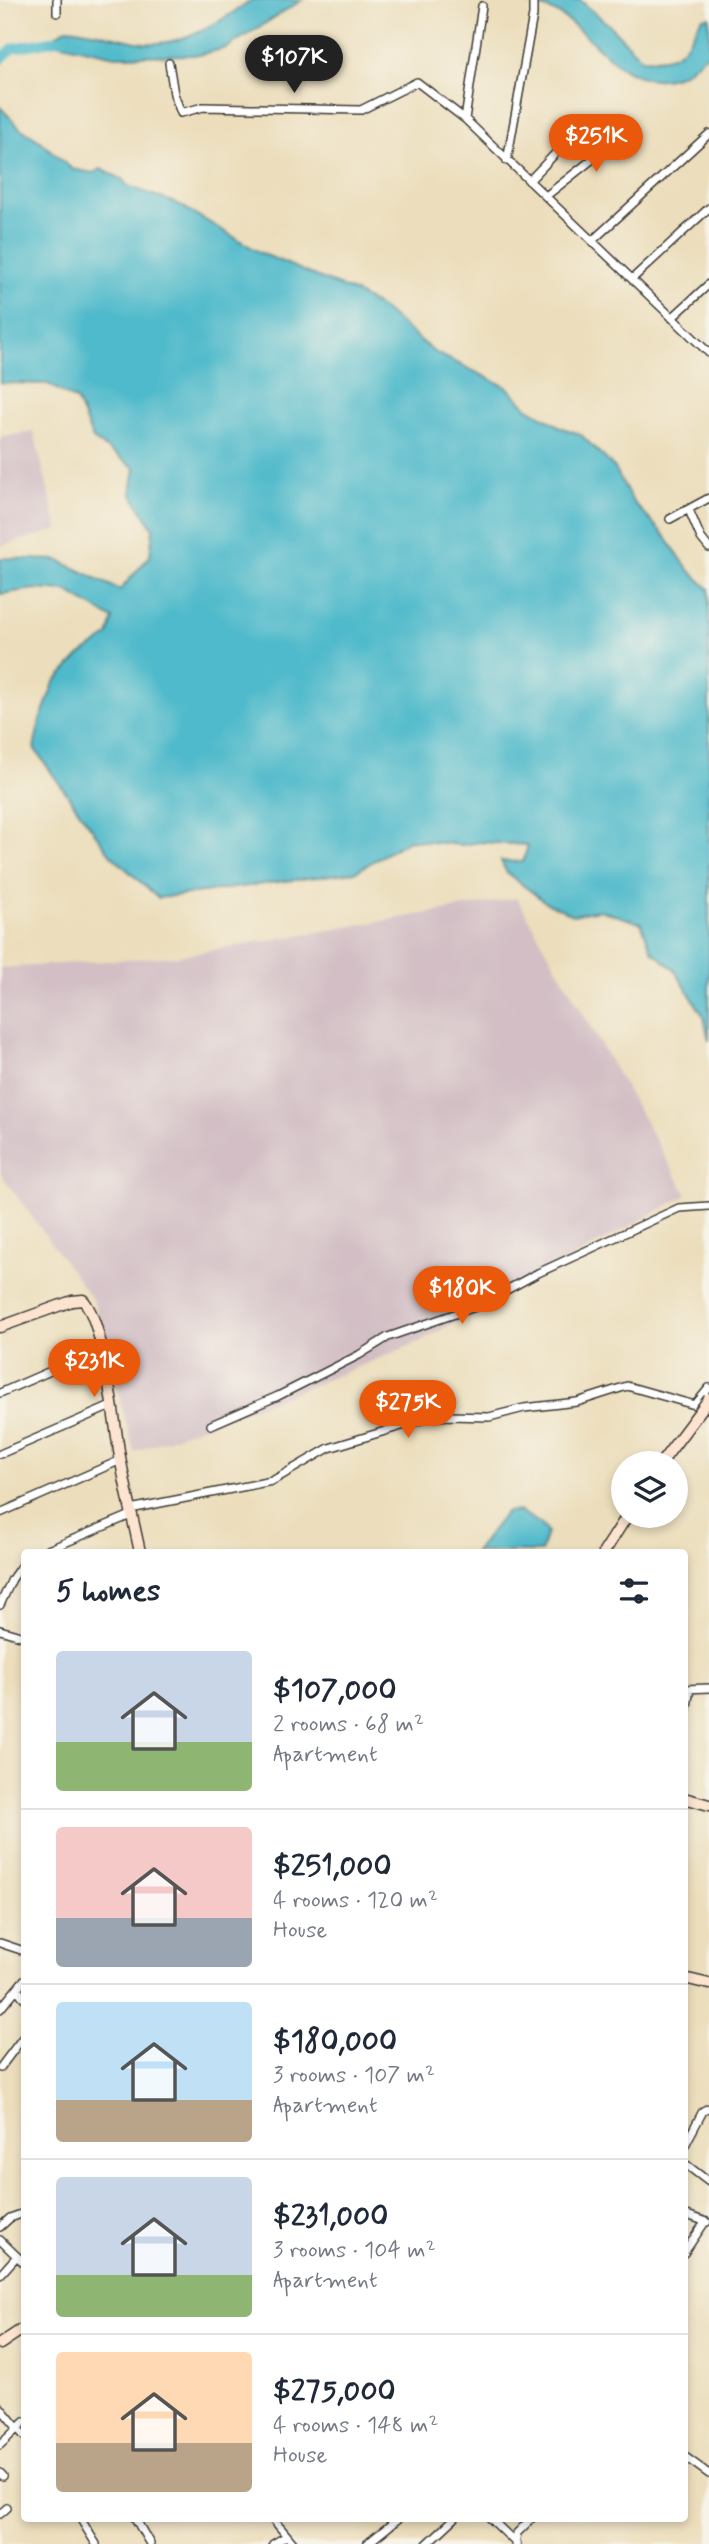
<!DOCTYPE html>
<meta charset="utf-8">
<style>
body{margin:0;font-family:Mynerve,sans-serif;background:#f6f6f7;color:#1f2937;height:100vh;display:flex;flex-direction:column;font-size:26px;white-space:nowrap}
*{box-sizing:border-box;margin:0}
p{font-size:23px;color:#747a83}
.icon{flex:none;width:38px;height:38px;fill:none;stroke:currentColor;stroke-width:2;stroke-linecap:round;stroke-linejoin:round}
.map{position:relative;flex:1;overflow:hidden}
.side{position:absolute;left:21px;top:1549px;width:667px;height:973px;display:flex;flex-direction:column;background:#fff;border-radius:7px;box-shadow:0 4px 10px #0003}
.side>*{flex:none}
.tools{position:absolute;left:611px;top:1451px;display:grid;gap:14px}
.tools a{display:grid;place-items:center;width:77px;height:77px;border-radius:50%;background:#fff;box-shadow:0 4px 10px #0003;font-size:35px}
.price{position:absolute;translate:-50% -60px;padding:0 16px;border-radius:24px;background:#ea580c;color:#fff;font-size:23px;line-height:46px;filter:drop-shadow(0 2px 4px #0008)}
.price::after{content:'';position:absolute;left:50%;top:42px;width:21px;height:16px;margin-left:-10px;background:inherit;clip-path:polygon(0 0,100% 0,50% 100%)}
.price.active{background:#222;color:#fff}
ul{padding:0;list-style:none}
li{display:flex;align-items:center;gap:21px;height:175px;padding:0 35px}
li+li{border-top:2px solid #e0e1e3}
li span{display:grid;place-items:center;flex:none;width:196px;height:140px;border-radius:7px;color:#555}
li>.icon{margin-inline-start:auto}
span .icon{width:84px;height:84px;fill:#fffc;stroke-width:1}
li b{font-size:30px}
h2{display:flex;justify-content:space-between;align-items:center;height:84px;padding:0 35px;font-size:30px}
.map>svg:first-child{display:block}
</style>
<div class="map">
<svg width="709" height="2544" viewBox="0 0 709 2544">
<rect width="100%" height="100%" fill="#f7f3e8"/>
<filter id="ink" filterUnits="userSpaceOnUse"><feTurbulence type="fractalNoise" baseFrequency=".0143" numOctaves="2"/><feDisplacementMap in="SourceGraphic" scale="14" xChannelSelector="R" yChannelSelector="G"/><feConvolveMatrix kernelMatrix="1 2 1 2 8 2 1 2 1" color-interpolation-filters="sRGB"/></filter>
<filter id="wash" filterUnits="userSpaceOnUse"><feTurbulence type="fractalNoise" baseFrequency=".00686" numOctaves="4" result="noise"/><feDisplacementMap in="SourceGraphic" scale="28" xChannelSelector="R" yChannelSelector="G"/><feGaussianBlur stdDeviation="1.57" result="paint"/><feColorMatrix in="noise" values="0 0 0 0 0 0 0 0 0 0 0 0 0 0 0 0 0 1.4 0 .05"/><feComposite in="paint" operator="in"/></filter>
<g filter="url(#wash)">
<rect width="100%" height="100%" fill="#ecdebc"/>
<path fill="#d2bec4" d="M 34,432 L 58,530 L 0,546 L 0,437 Z
M 517,898 L 687,1195 L 419,1342 L 319,1383 L 134,1452 L 94,1302 L 0,1173 L 0,968 L 177,956 Z"/>
<path fill="#4fbacb" stroke="#366b74" stroke-width="2" d="M 252,0 L 302,0 L 226,48 L 198,55 L 115,56 L 57,43 L 55,36 L 67,28 C 91,30 113,37 137,42 C 180,50 219,22 252,0 Z
M 513,0 L 580,0 L 610,26 L 642,59 C 682,61 684,49 702,18 L 709,17 L 709,53 C 696,61 689,73 674,77 C 622,92 594,33 555,12 C 543,6 526,4 513,0 Z
M 0,107 L 20,128 L 40,141 L 72,169 L 93,173 L 101,169 L 122,179 L 128,186 L 178,204 L 261,253 L 356,293 L 383,309 L 434,352 L 507,387 L 527,407 L 562,428 L 580,434 L 614,467 L 633,502 L 664,535 L 689,570 L 709,589 L 709,1041 L 704,1017 L 674,969 L 652,951 L 641,923 L 599,910 L 573,915 L 545,902 L 507,873 L 501,861 L 523,862 L 528,845 L 480,842 L 462,845 L 409,840 L 355,872 L 158,898 L 110,854 L 34,748 L 40,720 L 54,683 L 79,656 L 108,636 L 113,619 L 66,591 L 35,589 L 0,594 L 0,558 L 58,560 L 120,590 L 150,556 L 153,528 L 131,493 L 135,468 L 93,439 L 77,401 L 48,384 L 0,383 Z
M 520,1511 L 542,1525 L 547,1532 L 541,1552 L 475,1552 L 506,1512 Z"/>
<g fill="none" stroke-linecap="round" stroke-linejoin="round">
<path stroke="#4fbacb" stroke-width="10" d="M 0,60 L 13,48 L 67,38"/>
</g>
</g>
<g filter="url(#ink)">
<g fill="none" stroke-linecap="round" stroke-linejoin="round">
<defs>
<path id="street" d="M 57,0 L 57,13
M 169,63 L 174,94 L 181,113 L 203,107 L 361,110 L 417,82 L 465,119 L 709,353
M 465,119 L 482,6
M 507,161 L 533,15 L 533,0
M 529,181 L 574,134
M 546,196 L 594,158 L 597,148 L 589,140
M 592,241 L 709,134
M 632,279 L 709,208
M 672,318 L 709,284
M 689,510 L 701,538 L 709,548
M 670,519 L 709,498
M 0,1393 L 101,1349
M 695,1405 L 709,1388
M 211,1425 L 278,1396 L 359,1355 L 388,1337 L 475,1307 L 538,1273 L 679,1208 L 709,1206
M 0,1454 L 111,1406
M 130,1509 L 272,1481 L 329,1448 L 428,1418 L 449,1416 L 489,1417 L 524,1408 L 577,1402 L 627,1386 L 709,1409
M 0,1513 L 121,1460
M 43,1552 L 131,1515
M 0,1605 L 12,1579 L 24,1562
M 0,1630 L 24,1637
M 684,1689 L 709,1688
M 684,1724 L 690,1689
M 0,1943 L 24,1951
M 17,1989 L 24,1998
M 0,2009 L 24,1980
M 0,2068 L 24,2036
M 684,2147 L 703,2111 L 709,2108
M 684,2163 L 709,2182
M 684,2214 L 707,2222
M 0,2227 L 10,2218 L 24,2213
M 0,2240 L 24,2263
M 684,2253 L 705,2222
M 0,2275 L 17,2256
M 0,2407 L 24,2436
M 0,2445 L 24,2422
M 684,2456 L 709,2474
M 0,2473 L 3,2476
M 0,2514 L 7,2508
M 80,2518 L 96,2544
M 135,2518 L 150,2544
M 272,2518 L 294,2544
M 490,2518 L 517,2544
M 273,2544 L 283,2538
M 367,2544 L 399,2518
M 427,2544 L 455,2518
M 515,2544 L 517,2533 L 532,2518"/>
<path id="secondary" d="M 0,1327 L 72,1301 L 83,1300 C 104,1322 114,1422 120,1457 C 126,1489 133,1520 140,1552
M 604,1552 L 627,1516
M 684,1798 L 709,1805
M 684,1978 L 709,1984
M 0,2344 L 24,2328"/>
</defs>
<use href="#street" stroke="#3b3934" stroke-width="10"/>
<use href="#secondary" stroke="#3b3934" stroke-width="13"/>
<use href="#street" stroke="#fff" stroke-width="7"/>
<use href="#secondary" stroke="#fde4d0" stroke-width="10"/>
<defs>
<path id="secondary-bridge" d="M 661,1463 L 709,1399"/>
</defs>
<use href="#secondary-bridge" stroke="#3b3934" stroke-width="13" stroke-linecap="butt"/>
<use href="#secondary-bridge" stroke="#fde4d0" stroke-width="10"/>
</g>
</g>
</svg>
<div class="tools">
<a><svg class="icon" aria-label="layers" viewBox="0 0 24 24"><path d="M12 4l9 5-9 5-9-5zM3 14l9 5 9-5"/></svg></a>
</div>
<b class="price active" style="left:294px;top:95px">$107K</b>
<b class="price" style="left:596px;top:174px">$251K</b>
<b class="price" style="left:462px;top:1326px">$180K</b>
<b class="price" style="left:94px;top:1399px">$231K</b>
<b class="price" style="left:408px;top:1440px">$275K</b>
<section class="side">
<h2>5 homes<svg class="icon" aria-label="filters" viewBox="0 0 24 24"><path d="M4 7h16M4 17h16"/><circle cx="9" cy="7" r="2"/><circle cx="15" cy="17" r="2"/></svg></h2>
<ul>
<li><span style="background:linear-gradient(#c9d6e8 65%,#8fb573 0)"><svg class="icon" aria-label="home" viewBox="0 0 24 24"><path d="M3 11l9-7 9 7M6 9v11h12V9"/></svg></span><div><b>$107,000</b><p>2 rooms · 68 m²</p><p>Apartment</p></div></li>
<li><span style="background:linear-gradient(#f6c9c9 65%,#9aa5b1 0)"><svg class="icon" aria-label="home" viewBox="0 0 24 24"><path d="M3 11l9-7 9 7M6 9v11h12V9"/></svg></span><div><b>$251,000</b><p>4 rooms · 120 m²</p><p>House</p></div></li>
<li><span style="background:linear-gradient(#bfe0f5 70%,#b9a48a 0)"><svg class="icon" aria-label="home" viewBox="0 0 24 24"><path d="M3 11l9-7 9 7M6 9v11h12V9"/></svg></span><div><b>$180,000</b><p>3 rooms · 107 m²</p><p>Apartment</p></div></li>
<li><span style="background:linear-gradient(#c9d6e8 70%,#8fb573 0)"><svg class="icon" aria-label="home" viewBox="0 0 24 24"><path d="M3 11l9-7 9 7M6 9v11h12V9"/></svg></span><div><b>$231,000</b><p>3 rooms · 104 m²</p><p>Apartment</p></div></li>
<li><span style="background:linear-gradient(#ffd9b3 65%,#b9a48a 0)"><svg class="icon" aria-label="home" viewBox="0 0 24 24"><path d="M3 11l9-7 9 7M6 9v11h12V9"/></svg></span><div><b>$275,000</b><p>4 rooms · 148 m²</p><p>House</p></div></li>
</ul>
</section>
</div>
